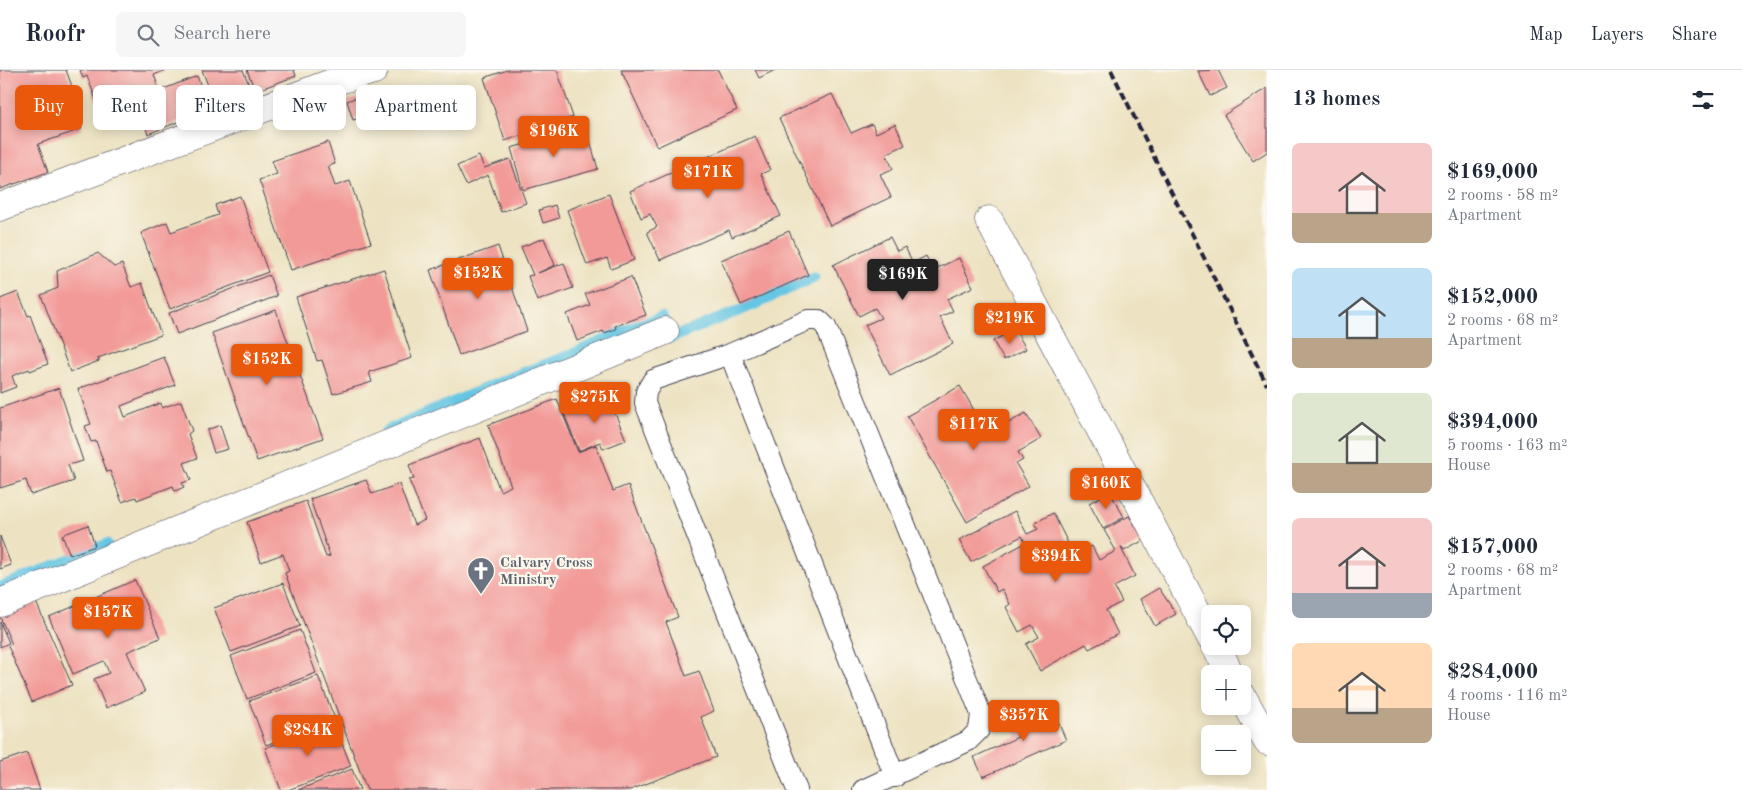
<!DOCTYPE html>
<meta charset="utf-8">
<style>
body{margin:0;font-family:"Old Standard TT",serif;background:#f6f6f7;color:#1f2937;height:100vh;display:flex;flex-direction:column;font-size:19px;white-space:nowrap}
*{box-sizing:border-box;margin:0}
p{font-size:16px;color:#747a83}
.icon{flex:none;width:28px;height:28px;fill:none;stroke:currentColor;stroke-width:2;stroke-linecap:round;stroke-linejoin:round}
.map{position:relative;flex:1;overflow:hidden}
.sheet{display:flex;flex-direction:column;background:#fff;width:475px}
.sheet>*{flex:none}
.hud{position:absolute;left:15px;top:15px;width:475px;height:45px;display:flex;gap:10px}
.tools{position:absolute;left:1201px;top:535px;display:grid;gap:10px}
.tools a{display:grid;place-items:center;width:50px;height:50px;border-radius:8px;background:#fff;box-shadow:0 2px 12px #0003;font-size:25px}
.price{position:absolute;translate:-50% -42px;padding:0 11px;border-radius:5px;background:#ea580c;color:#fff;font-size:16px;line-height:32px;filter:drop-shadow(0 1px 2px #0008)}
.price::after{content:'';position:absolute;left:50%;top:30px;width:15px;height:11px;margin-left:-8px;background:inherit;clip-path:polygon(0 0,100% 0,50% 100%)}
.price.selected{background:#222;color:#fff}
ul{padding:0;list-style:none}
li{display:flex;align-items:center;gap:15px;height:125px;padding:0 25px}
li span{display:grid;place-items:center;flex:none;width:140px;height:100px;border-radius:8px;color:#555}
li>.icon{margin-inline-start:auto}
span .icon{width:60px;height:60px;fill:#fffc;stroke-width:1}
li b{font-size:21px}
h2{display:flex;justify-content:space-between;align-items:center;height:60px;padding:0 25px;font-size:21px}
.chip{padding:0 18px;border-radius:8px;background:#fff;box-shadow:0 2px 12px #0003;font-size:18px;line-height:45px}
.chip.selected{background:#ea580c;color:#fff}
header{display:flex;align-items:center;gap:30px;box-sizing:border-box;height:70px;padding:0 25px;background:#fff;border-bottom:1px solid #e0e1e3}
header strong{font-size:24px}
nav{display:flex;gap:28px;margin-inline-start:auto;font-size:18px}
.search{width:350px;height:45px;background:#f6f6f7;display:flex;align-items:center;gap:12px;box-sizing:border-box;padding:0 18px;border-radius:8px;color:#747a83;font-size:19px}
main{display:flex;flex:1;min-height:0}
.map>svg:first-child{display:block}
</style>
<header>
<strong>Roofr</strong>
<div class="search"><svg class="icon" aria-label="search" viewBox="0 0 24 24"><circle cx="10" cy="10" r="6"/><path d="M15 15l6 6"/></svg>Search here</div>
<nav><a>Map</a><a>Layers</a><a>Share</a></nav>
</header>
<main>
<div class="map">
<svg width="1267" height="720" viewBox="0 0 1267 720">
<rect width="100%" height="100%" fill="#fbf7ec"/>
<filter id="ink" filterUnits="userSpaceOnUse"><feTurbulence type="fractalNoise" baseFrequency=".02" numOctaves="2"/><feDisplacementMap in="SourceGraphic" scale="10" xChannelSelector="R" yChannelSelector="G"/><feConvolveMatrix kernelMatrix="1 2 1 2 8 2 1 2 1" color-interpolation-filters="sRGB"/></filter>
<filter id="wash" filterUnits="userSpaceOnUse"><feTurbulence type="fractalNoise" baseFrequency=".0096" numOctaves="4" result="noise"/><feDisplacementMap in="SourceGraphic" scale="20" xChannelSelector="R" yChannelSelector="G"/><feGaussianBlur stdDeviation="1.12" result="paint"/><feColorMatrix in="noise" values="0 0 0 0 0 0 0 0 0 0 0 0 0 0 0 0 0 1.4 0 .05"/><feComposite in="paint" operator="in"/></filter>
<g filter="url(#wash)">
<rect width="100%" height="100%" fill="#ede3c3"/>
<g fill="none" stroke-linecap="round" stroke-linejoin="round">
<path stroke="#65c6e3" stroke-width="11" d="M 386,361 L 502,311 L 573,284 L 636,256 L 662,247 L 671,268 L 756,234 L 814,207
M 0,517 L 107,474"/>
</g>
<g id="blocks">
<path fill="#f29a98" d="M 0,0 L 66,0 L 73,19 L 69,21 L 82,59 L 38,74 L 48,102 L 0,119 Z
M 80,0 L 166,0 L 154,5 L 162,26 L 103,48 L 87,6 L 83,8 Z
M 202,0 L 243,0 L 252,22 L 216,36 Z
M 247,0 L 294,0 L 296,6 L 255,21 Z
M 507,0 L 557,0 L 573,47 L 505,71 L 484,8 Z
M 621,0 L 718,0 L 737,40 L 657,77 Z
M 755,0 L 775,0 L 759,8 Z
M 1218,0 L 1227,18 L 1210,26 L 1198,1 Z
M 197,6 L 210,39 L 148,64 L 139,41 L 147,38 L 146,33 L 163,26 L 161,20 Z
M 1267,18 L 1267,82 L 1253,91 L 1224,45 Z
M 365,24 L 372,44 L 353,50 L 347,31 Z
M 832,24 L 851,63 L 872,54 L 876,63 L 895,54 L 905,75 L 886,84 L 893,99 L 880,104 L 891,127 L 830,156 L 779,48 Z
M 586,57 L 598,99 L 523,120 L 511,78 Z
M 755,66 L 770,100 L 761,104 L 781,146 L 732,167 L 729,160 L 660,190 L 647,162 L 657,157 L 650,144 L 641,148 L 630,121 Z
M 328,72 L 335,94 L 328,96 L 335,116 L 350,111 L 371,173 L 291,200 L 259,110 L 277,104 L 272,91 Z
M 479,86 L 484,98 L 510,89 L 526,133 L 501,142 L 488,105 L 466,115 L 457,96 Z
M 609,124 L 634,190 L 611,199 L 607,188 L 587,195 L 567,140 Z
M 240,126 L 268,202 L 170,239 L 141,163 L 167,152 L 171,162 L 218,145 L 215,135 Z
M 555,135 L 559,148 L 543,153 L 539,140 Z
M 789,161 L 808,205 L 741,235 L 721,190 Z
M 890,167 L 897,181 L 905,177 L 913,193 L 926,186 L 933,200 L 959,188 L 973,217 L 947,229 L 953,241 L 940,247 L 953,274 L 890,305 L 865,255 L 881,248 L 875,238 L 859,246 L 833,195 Z
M 544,168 L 555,195 L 538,203 L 564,193 L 573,218 L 537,231 L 528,206 L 533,205 L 521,177 Z
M 498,176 L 527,261 L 459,285 L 430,200 Z
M 98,183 L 114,197 L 122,194 L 131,217 L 142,213 L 161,265 L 98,288 L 99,291 L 70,302 L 41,225 L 58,218 L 57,201 Z
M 384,199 L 412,288 L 369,302 L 372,312 L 333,324 L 322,290 L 317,291 L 296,227 Z
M 269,205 L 277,226 L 177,264 L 169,243 Z
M 631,207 L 646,245 L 615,256 L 616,259 L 604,263 L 603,261 L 577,271 L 567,244 L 590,235 L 585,224 Z
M 18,222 L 28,246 L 30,245 L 48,294 L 30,301 L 29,299 L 12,306 L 16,317 L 0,323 L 0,229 Z
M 276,240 L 323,368 L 257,391 L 212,263 Z
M 1015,259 L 1026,279 L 1004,290 L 993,271 Z
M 164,287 L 175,315 L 121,336 L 125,347 L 161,333 L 162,338 L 181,331 L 192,361 L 188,364 L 197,388 L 184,393 L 191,410 L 182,413 L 184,417 L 175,421 L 173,416 L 137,430 L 136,427 L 122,432 L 110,401 L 107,402 L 96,371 L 91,372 L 85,356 L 91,354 L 78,319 Z
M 960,316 L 981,352 L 995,344 L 1003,356 L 1026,343 L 1041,369 L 1018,382 L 1023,390 L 1016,394 L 1029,416 L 967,452 L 907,346 Z
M 59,318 L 83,391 L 68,395 L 74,411 L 31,425 L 26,410 L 0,418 L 0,338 Z
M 607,323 L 626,370 L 603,379 L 600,372 L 579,381 L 563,341 Z
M 557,329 L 578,382 L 596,375 L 613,421 L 628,415 L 678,547 L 666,552 L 686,606 L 699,601 L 714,641 L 701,647 L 716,687 L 630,720 L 367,720 L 285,503 L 289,501 L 283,484 L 261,492 L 247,452 L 306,431 L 326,487 L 330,486 L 310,429 L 366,410 L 372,424 L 399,414 L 414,455 L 425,450 L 409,410 L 414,409 L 409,395 L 480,368 L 500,421 L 511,416 L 488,355 Z
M 220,355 L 228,379 L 214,383 L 207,360 Z
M 1110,422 L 1124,447 L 1103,459 L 1089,433 Z
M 1015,441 L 1027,464 L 1038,459 L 1035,453 L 1053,443 L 1069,475 L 1066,476 L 1072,486 L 1092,476 L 1099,490 L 1116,481 L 1104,460 L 1129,446 L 1144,470 L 1124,481 L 1122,478 L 1121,478 L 1135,506 L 1114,517 L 1122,532 L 1106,540 L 1118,564 L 1089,579 L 1086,574 L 1040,601 L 1026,574 L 1039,567 L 1032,555 L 1019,562 L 1006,537 L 1010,534 L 1002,519 L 997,522 L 983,496 L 1025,473 L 1022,466 L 971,492 L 959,470 Z
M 88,455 L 95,476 L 70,485 L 62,465 Z
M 0,466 L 11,495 L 0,499 Z
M 135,510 L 160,568 L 127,582 L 145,622 L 106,638 L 94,609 L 109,603 L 104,591 L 73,604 L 49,547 Z
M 283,513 L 300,556 L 231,582 L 214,538 Z
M 1159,518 L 1176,544 L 1155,556 L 1140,529 Z
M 36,532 L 72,615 L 32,632 L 8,576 L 12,574 L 0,547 Z
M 0,552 L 9,573 L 0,577 Z
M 300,560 L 316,603 L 247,629 L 231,586 Z
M 318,606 L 335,649 L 266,675 L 249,631 Z
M 1051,636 L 1066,670 L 983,707 L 974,687 L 1018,667 L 1012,653 Z
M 334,653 L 351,696 L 288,720 L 281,720 L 265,678 Z
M 27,683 L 40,720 L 0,720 L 0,692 Z
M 352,699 L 360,720 L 298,720 Z"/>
</g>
</g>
<g filter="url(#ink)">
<use href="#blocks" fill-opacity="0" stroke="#403f4f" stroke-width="1"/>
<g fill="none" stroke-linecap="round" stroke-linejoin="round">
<defs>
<path id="lane" d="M 730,284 L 895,707
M 797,720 L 645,333 L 646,322 L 653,310 L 730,284 L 808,250 L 819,250 L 826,257 L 981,644 L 979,660 L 968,671 L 863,720"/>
<path id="street" d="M 0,137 L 339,10 L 374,0
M 989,150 L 1210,566
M 0,533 L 665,261
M 1216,576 L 1230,604
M 1242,626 L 1267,671"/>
</defs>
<use href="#lane" stroke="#403f4f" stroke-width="22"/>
<use href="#street" stroke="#403f4f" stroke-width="29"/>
<use href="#lane" stroke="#fff" stroke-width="20"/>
<use href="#street" stroke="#fff" stroke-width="28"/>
<path stroke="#22223b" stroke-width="4" stroke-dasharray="8 4" stroke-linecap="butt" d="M 1111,0 L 1267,315"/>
</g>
</g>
<defs>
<symbol id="church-pin" viewBox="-11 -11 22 30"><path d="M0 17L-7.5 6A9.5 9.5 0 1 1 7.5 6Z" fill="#6b7280" stroke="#fbf7ec"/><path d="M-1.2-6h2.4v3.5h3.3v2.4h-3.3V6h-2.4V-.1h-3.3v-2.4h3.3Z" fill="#fff"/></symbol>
</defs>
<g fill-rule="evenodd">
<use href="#church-pin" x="465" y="485" width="32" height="43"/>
</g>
<g text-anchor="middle" stroke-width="4.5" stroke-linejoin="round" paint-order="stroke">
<g font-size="15" font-weight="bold" fill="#5b616d" stroke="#fbf7ec" text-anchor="start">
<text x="500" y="497">Calvary Cross<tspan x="500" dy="17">Ministry</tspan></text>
</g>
</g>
</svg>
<div class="tools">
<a><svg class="icon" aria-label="locate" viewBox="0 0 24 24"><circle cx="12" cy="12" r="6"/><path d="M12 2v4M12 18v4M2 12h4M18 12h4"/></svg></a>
<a>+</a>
<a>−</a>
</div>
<b class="price" style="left:554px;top:88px">$196K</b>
<b class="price" style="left:708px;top:129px">$171K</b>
<b class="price" style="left:478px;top:230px">$152K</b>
<b class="price selected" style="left:903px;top:231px">$169K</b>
<b class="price" style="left:1010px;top:275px">$219K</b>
<b class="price" style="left:267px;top:316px">$152K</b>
<b class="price" style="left:595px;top:354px">$275K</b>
<b class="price" style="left:974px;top:381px">$117K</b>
<b class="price" style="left:1106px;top:440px">$160K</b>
<b class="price" style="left:1056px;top:513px">$394K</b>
<b class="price" style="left:108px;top:569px">$157K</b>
<b class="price" style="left:1024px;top:672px">$357K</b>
<b class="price" style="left:308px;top:687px">$284K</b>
<div class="hud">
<a class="chip selected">Buy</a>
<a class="chip">Rent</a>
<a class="chip">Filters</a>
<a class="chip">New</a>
<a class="chip">Apartment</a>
</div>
</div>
<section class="sheet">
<h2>13 homes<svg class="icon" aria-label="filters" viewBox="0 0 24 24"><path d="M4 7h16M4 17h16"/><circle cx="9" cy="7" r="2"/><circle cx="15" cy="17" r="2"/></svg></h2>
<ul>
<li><span style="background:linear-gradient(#f6c9c9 70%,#b9a48a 0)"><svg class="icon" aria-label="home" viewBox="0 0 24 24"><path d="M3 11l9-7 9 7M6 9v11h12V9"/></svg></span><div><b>$169,000</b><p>2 rooms · 58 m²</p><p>Apartment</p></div></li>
<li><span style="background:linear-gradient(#bfe0f5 70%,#b9a48a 0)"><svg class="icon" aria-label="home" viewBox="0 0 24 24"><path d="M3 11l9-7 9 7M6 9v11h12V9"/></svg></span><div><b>$152,000</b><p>2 rooms · 68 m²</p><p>Apartment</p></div></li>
<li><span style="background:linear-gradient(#dfe7d0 70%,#b9a48a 0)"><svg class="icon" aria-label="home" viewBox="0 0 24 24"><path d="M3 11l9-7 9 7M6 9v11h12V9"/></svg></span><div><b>$394,000</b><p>5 rooms · 163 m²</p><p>House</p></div></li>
<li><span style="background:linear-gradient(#f6c9c9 75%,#9aa5b1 0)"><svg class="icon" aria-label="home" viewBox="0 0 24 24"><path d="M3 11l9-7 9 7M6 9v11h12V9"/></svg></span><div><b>$157,000</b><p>2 rooms · 68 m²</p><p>Apartment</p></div></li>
<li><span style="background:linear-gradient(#ffd9b3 65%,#b9a48a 0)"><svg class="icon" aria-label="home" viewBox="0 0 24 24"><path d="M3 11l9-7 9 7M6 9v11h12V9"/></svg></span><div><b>$284,000</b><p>4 rooms · 116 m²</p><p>House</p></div></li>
</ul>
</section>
</main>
